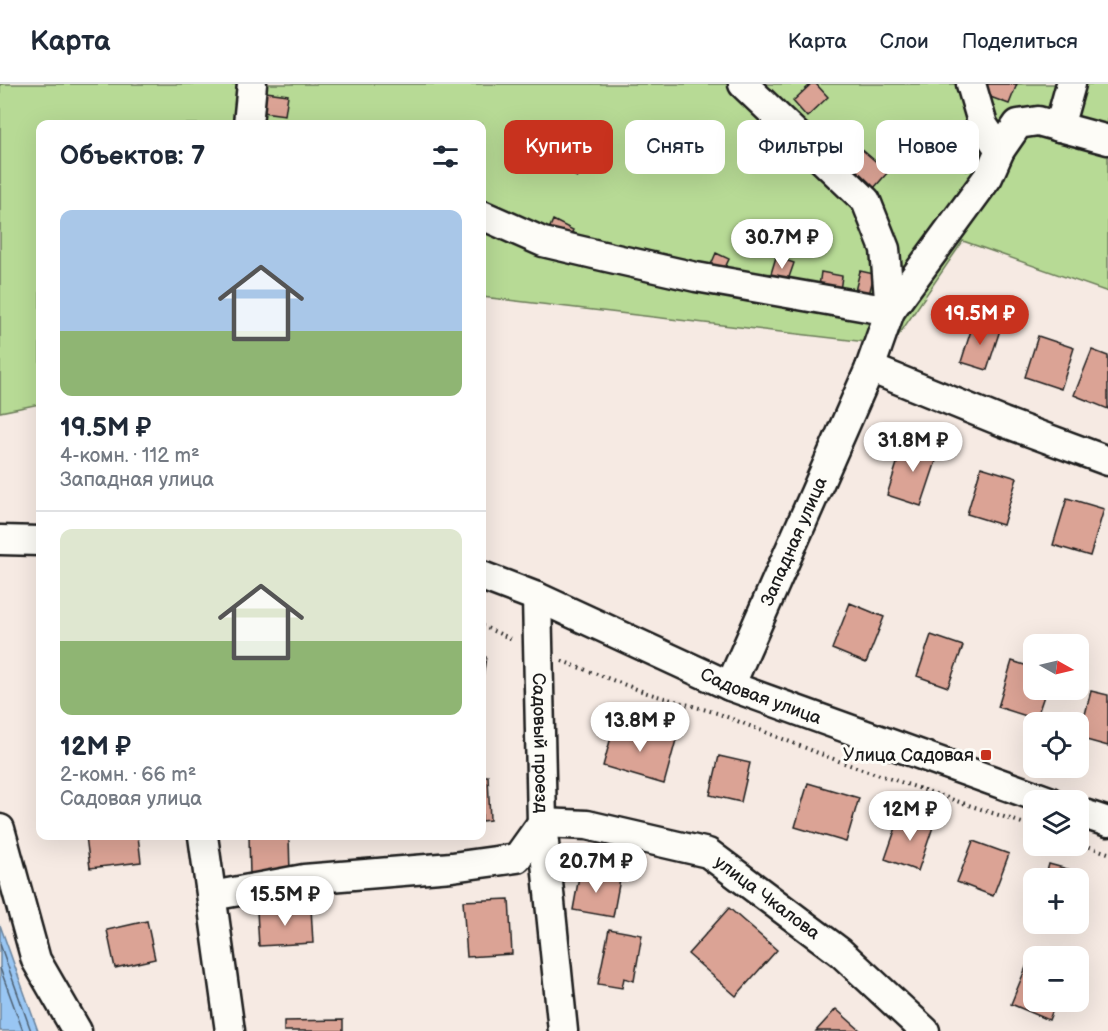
<!DOCTYPE html>
<html lang="ru">
<meta charset="utf-8">
<style>
body{margin:0;font-family:"Balsamiq Sans",sans-serif;background:#f2f2f3;color:#1f2937;height:100vh;display:flex;flex-direction:column;font-size:22px;white-space:nowrap}
*{box-sizing:border-box;margin:0}
p{font-size:20px;color:#747a83}
.icon{flex:none;width:33px;height:33px;fill:none;stroke:currentColor;stroke-width:2;stroke-linecap:round;stroke-linejoin:round}
.map{position:relative;flex:1;overflow:hidden}
.drawer{position:absolute;left:36px;top:36px;width:450px;height:720px;display:flex;flex-direction:column;background:#fff;border-radius:12px;box-shadow:0 6px 24px #0002}
.drawer>*{flex:none}
.guide{position:absolute;left:504px;top:36px;width:513px;height:54px;display:flex;gap:12px}
.needle{width:39px;rotate:98deg}
.tools{position:absolute;left:1023px;top:550px;display:grid;gap:12px}
.tools a{display:grid;place-items:center;width:66px;height:66px;border-radius:12px;background:#fff;box-shadow:0 6px 24px #0002;font-size:30px}
.price{position:absolute;translate:-50% -51px;padding:0 14px;border-radius:21px;background:#fff;color:#222;font-size:20px;line-height:39px;filter:drop-shadow(0 2px 3px #0008)}
.price::after{content:'';position:absolute;left:50%;top:36px;width:18px;height:14px;margin-left:-9px;background:inherit;clip-path:polygon(0 0,100% 0,50% 100%)}
.price.active{background:#c8321e;color:#fff}
ul{padding:0;list-style:none}
li{display:grid;align-content:center;gap:12px;height:318px;padding:0 24px}
li+li{border-top:2px solid #e0e1e3}
li span{display:grid;place-items:center;height:186px;border-radius:12px;color:#555}
li>.icon{margin-inline-start:auto}
span .icon{width:108px;height:108px;fill:#fffc;stroke-width:1}
li b{font-size:26px}
h2{display:flex;justify-content:space-between;align-items:center;height:72px;padding:0 24px;font-size:26px}
.tag{padding:0 21px;border-radius:12px;background:#fff;box-shadow:0 6px 24px #0002;font-size:21px;line-height:54px}
.tag.active{background:#c8321e;color:#fff}
header{display:flex;align-items:center;gap:36px;box-sizing:border-box;height:84px;padding:0 30px;background:#fff;border-bottom:2px solid #e0e1e3}
header strong{font-size:28px}
nav{display:flex;gap:33px;margin-inline-start:auto;font-size:21px}
.map>svg:first-child{display:block}
</style>
<header>
<strong>Карта</strong>
<nav><a>Карта</a><a>Слои</a><a>Поделиться</a></nav>
</header>
<div class="map">
<svg width="1108" height="947" viewBox="0 0 1108 947">
<rect width="100%" height="100%" fill="#f6eae3"/>
<filter id="ink" filterUnits="userSpaceOnUse"><feTurbulence type="fractalNoise" baseFrequency=".0167" numOctaves="2"/><feDisplacementMap in="SourceGraphic" scale="12" xChannelSelector="R" yChannelSelector="G"/><feConvolveMatrix kernelMatrix="1 2 1 2 8 2 1 2 1" color-interpolation-filters="sRGB"/></filter>
<g filter="url(#ink)">
<path fill="#b7da95" stroke="#6a7b58" stroke-width="1.5" d="M 0,0 L 1108,0 L 1108,208 L 963,157 L 892,261 L 482,213 L 482,40 L 40,40 L 40,320 L 0,328 Z"/>
<path fill="#99c6f3" stroke="#67829d" stroke-width="1.5" d="M 0,841 L 38,947 L 0,947 Z"/>
<g fill="none" stroke-linecap="round" stroke-linejoin="round">
<path stroke="#4e6072" stroke-width="1.5" d="M 0,860 L 31,947
M 0,884 L 23,947"/>
</g>
<path fill="#dba395" stroke="#1c1c1c" stroke-width="1.5" d="M 811,0 L 816,0 L 828,13 L 807,33 L 793,17 Z
M 980,0 L 1017,0 L 1009,20 L 977,8 Z
M 266,8 L 288,11 L 285,31 L 263,28 Z
M 961,61 L 976,70 L 967,87 L 952,78 Z
M 859,63 L 888,88 L 874,104 L 845,80 Z
M 572,70 L 585,78 L 577,93 L 564,86 Z
M 553,136 L 573,146 L 567,158 L 548,148 Z
M 716,169 L 729,175 L 723,188 L 710,183 Z
M 776,173 L 794,179 L 787,199 L 770,193 Z
M 860,187 L 874,190 L 869,211 L 855,207 Z
M 821,188 L 842,192 L 840,207 L 819,203 Z
M 974,237 L 1000,246 L 987,286 L 961,278 Z
M 1038,252 L 1074,264 L 1061,305 L 1025,293 Z
M 1092,266 L 1108,272 L 1108,325 L 1074,311 Z
M 904,357 L 939,368 L 921,422 L 887,411 Z
M 981,383 L 1017,394 L 1003,441 L 967,430 Z
M 1067,414 L 1104,425 L 1090,472 L 1053,461 Z
M 850,519 L 884,533 L 866,579 L 832,565 Z
M 931,551 L 963,562 L 948,603 L 917,592 Z
M 482,572 L 486,573 L 482,599 Z
M 1012,577 L 1034,584 L 1034,606 L 1046,606 L 1036,635 L 998,623 Z
M 1091,607 L 1108,611 L 1108,662 L 1079,654 Z
M 615,639 L 676,656 L 664,700 L 603,682 Z
M 719,672 L 750,679 L 741,718 L 710,711 Z
M 482,692 L 488,692 L 490,736 L 482,737 Z
M 808,699 L 859,714 L 846,758 L 795,743 Z
M 901,729 L 934,740 L 918,787 L 885,775 Z
M 86,752 L 138,752 L 141,778 L 90,784 Z
M 249,752 L 289,752 L 290,790 L 250,791 Z
M 973,757 L 1009,770 L 993,812 L 957,798 Z
M 1049,780 L 1082,789 L 1078,803 L 1078,795 L 1045,795 Z
M 580,787 L 620,795 L 613,833 L 573,826 Z
M 509,815 L 512,870 L 467,873 L 463,817 Z
M 311,824 L 313,859 L 259,862 L 257,827 Z
M 729,824 L 777,866 L 736,912 L 688,870 Z
M 147,837 L 155,875 L 115,884 L 107,846 Z
M 609,845 L 642,851 L 634,897 L 624,894 L 622,904 L 598,900 Z
M 1031,871 L 1036,873 L 1034,873 L 1034,918 L 1056,918 L 1049,936 L 1011,920 Z
M 836,925 L 861,947 L 816,947 Z
M 343,936 L 343,947 L 284,947 L 284,937 Z"/>
<g fill="none" stroke-linecap="round" stroke-linejoin="round">
<defs>
<g id="minor">
<path d="M 971,0 L 983,41 L 1000,66"/>
<path d="M 248,40 L 252,0"/>
<path d="M 1059,43 L 1071,0"/>
<path d="M 482,131 L 543,158 L 607,173 L 696,193 L 890,227 L 885,165 L 866,117 L 743,0"/>
<path d="M 870,284 L 890,227 L 988,93 L 1000,66 L 1018,40 L 1038,37 L 1108,56"/>
<path d="M 0,456 L 40,457"/>
<path id="s1" d="M 482,492 L 537,513 L 730,602 L 1049,717"/>
<path id="s2" d="M 537,513 L 542,739 L 563,947"/>
<path id="s3" d="M 730,602 L 870,284 L 1003,338 L 1108,377"/>
<path d="M 1078,728 L 1108,738"/>
<path d="M 0,745 L 36,876 L 77,947"/>
<path d="M 203,752 L 230,947"/>
<path id="s4" d="M 212,812 L 304,795 L 452,783 L 517,774 L 542,739 L 587,741 L 708,769 L 840,868 L 925,947"/>
</g>
</defs>
<use href="#minor" stroke="#1c1c1c" stroke-width="33"/>
<path stroke="#1c1c1c" stroke-width="4" stroke-dasharray="1.5 4.5" stroke-linecap="butt" d="M 482,542 L 514,556
M 562,577 L 647,609 L 717,629 L 841,678 L 1034,743
M 1078,759 L 1108,769"/>
<use href="#minor" stroke="#fdfcf7" stroke-width="28"/>
</g>
</g>
<rect fill="#c8321e" stroke="#fdfcf7" stroke-width="2" x="980" y="665" width="12" height="12" rx="3"/>
<g text-anchor="middle" stroke-width="6" stroke-linejoin="round" paint-order="stroke">
<g font-size="18" fill="#1c1c1c" stroke="#fdfcf7">
<text dy="6" stroke="none"><textPath href="#s3" startOffset="158">Западная улица</textPath></text>
<text dy="6" stroke="none"><textPath href="#s1" startOffset="304">Садовая улица</textPath></text>
<text dy="6" stroke="none"><textPath href="#s2" startOffset="146">Садовый проезд</textPath></text>
<text dy="6" stroke="none"><textPath href="#s4" startOffset="594">улица Чкалова</textPath></text>
</g>
<g font-size="18" fill="#1c1c1c" stroke="#fdfcf7" text-anchor="end">
<text x="974" y="677">Улица Садовая</text>
</g>
</g>
</svg>
<div class="tools">
<a><svg class="needle" viewBox="-14 -14 28 28"><path d="M0-13l5 13h-10z" fill="#e53935"/><path d="M0 13l5-13h-10z" fill="#747a83"/></svg></a>
<a><svg class="icon" aria-label="locate" viewBox="0 0 24 24"><circle cx="12" cy="12" r="6"/><path d="M12 2v4M12 18v4M2 12h4M18 12h4"/></svg></a>
<a><svg class="icon" aria-label="layers" viewBox="0 0 24 24"><path d="M12 4l9 5-9 5-9-5zM3 14l9 5 9-5"/></svg></a>
<a>+</a>
<a>−</a>
</div>
<b class="price" style="left:782px;top:186px">30.7M ₽</b>
<b class="price active" style="left:980px;top:262px">19.5M ₽</b>
<b class="price" style="left:913px;top:389px">31.8M ₽</b>
<b class="price" style="left:640px;top:669px">13.8M ₽</b>
<b class="price" style="left:910px;top:758px">12M ₽</b>
<b class="price" style="left:596px;top:810px">20.7M ₽</b>
<b class="price" style="left:285px;top:843px">15.5M ₽</b>
<div class="guide">
<a class="tag active">Купить</a>
<a class="tag">Снять</a>
<a class="tag">Фильтры</a>
<a class="tag">Новое</a>
</div>
<section class="drawer">
<h2>Объектов: 7<svg class="icon" aria-label="filters" viewBox="0 0 24 24"><path d="M4 7h16M4 17h16"/><circle cx="9" cy="7" r="2"/><circle cx="15" cy="17" r="2"/></svg></h2>
<ul>
<li><span style="background:linear-gradient(#a9c7e8 65%,#8fb573 0)"><svg class="icon" aria-label="home" viewBox="0 0 24 24"><path d="M3 11l9-7 9 7M6 9v11h12V9"/></svg></span><div><b>19.5M ₽</b><p>4-комн. · 112 m²</p><p>Западная улица</p></div></li>
<li><span style="background:linear-gradient(#dfe7d0 60%,#8fb573 0)"><svg class="icon" aria-label="home" viewBox="0 0 24 24"><path d="M3 11l9-7 9 7M6 9v11h12V9"/></svg></span><div><b>12M ₽</b><p>2-комн. · 66 m²</p><p>Садовая улица</p></div></li>
</ul>
</section>
</div>
